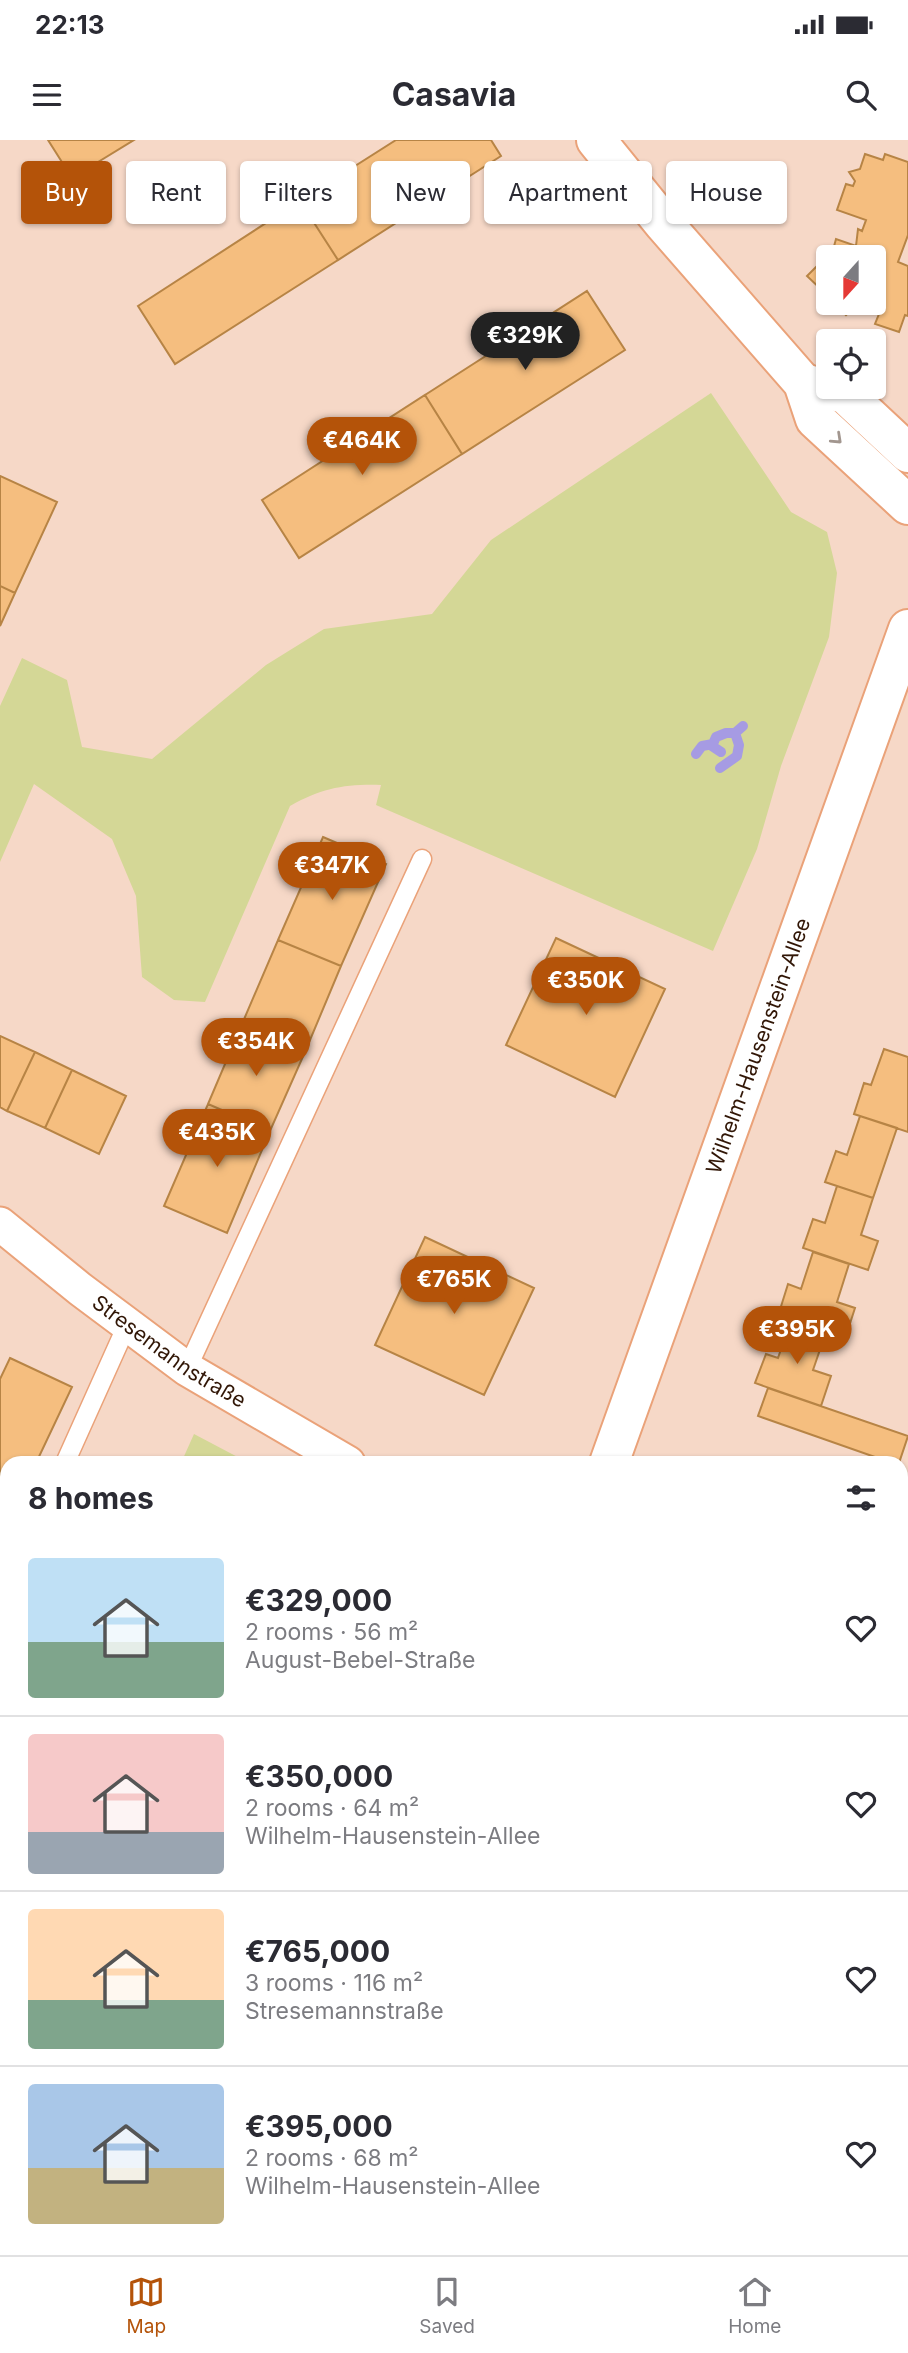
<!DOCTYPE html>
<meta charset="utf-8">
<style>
body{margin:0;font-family:Inter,sans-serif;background:#f2f2f3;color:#2b2b33;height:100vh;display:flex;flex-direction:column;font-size:26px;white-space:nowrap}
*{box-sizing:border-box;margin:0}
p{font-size:23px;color:#7c7c81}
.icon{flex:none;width:38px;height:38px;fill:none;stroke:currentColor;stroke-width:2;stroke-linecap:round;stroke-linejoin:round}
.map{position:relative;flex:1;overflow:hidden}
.sheet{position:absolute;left:0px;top:1316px;width:908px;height:800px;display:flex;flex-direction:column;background:#fff;border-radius:21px 21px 0 0;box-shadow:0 2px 5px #0004}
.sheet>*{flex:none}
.guide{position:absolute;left:21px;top:21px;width:866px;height:63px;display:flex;gap:14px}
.needle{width:46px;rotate:201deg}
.buttons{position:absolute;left:816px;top:105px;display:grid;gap:14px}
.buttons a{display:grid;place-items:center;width:70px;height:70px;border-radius:7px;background:#fff;box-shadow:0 2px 5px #0004;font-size:35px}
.price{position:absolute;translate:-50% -60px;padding:0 16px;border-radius:24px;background:#b45309;color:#fff;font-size:23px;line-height:46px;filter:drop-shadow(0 2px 4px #0008)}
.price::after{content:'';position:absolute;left:50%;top:42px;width:21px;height:16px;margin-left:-10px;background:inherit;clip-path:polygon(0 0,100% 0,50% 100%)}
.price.current{background:#222;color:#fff}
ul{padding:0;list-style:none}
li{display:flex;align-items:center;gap:21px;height:175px;padding:0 28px}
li+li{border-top:2px solid #e1e1e2}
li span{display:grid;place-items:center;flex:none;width:196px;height:140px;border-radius:7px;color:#555}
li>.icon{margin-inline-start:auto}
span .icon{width:84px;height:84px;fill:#fffc;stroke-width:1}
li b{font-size:30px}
h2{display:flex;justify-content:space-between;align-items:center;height:84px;padding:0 28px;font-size:30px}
.pill{padding:0 24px;border-radius:7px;background:#fff;box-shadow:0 2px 5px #0004;font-size:24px;line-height:63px}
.pill.current{background:#b45309;color:#fff}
.status{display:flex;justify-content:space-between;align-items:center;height:49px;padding:0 35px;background:#fff;direction:ltr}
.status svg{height:19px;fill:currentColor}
header{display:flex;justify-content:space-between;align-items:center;height:91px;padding:0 28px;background:#fff;font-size:32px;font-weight:700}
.tabs{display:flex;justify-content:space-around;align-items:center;height:98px;border-top:2px solid #e1e1e2;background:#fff;font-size:19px;color:#7c7c81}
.tabs a{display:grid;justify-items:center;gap:4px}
.tabs .current{color:#b45309}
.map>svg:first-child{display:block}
</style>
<div class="status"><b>22:13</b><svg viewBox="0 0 49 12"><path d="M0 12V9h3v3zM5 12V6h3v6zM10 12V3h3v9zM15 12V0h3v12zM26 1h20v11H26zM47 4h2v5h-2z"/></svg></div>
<header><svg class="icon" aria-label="menu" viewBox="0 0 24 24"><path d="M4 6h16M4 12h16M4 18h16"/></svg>Casavia<svg class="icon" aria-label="search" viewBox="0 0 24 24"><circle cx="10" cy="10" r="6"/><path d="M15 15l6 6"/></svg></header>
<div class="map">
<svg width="908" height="2115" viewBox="0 0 908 2115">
<rect width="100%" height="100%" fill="#f6d8c7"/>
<path fill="#d4d796" d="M 711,253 L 791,372 L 827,392 L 837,433 L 829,497 L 781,626 L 757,709 L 713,811 L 376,665 L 381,645 C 345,644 322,648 290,666 L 205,862 L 174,860 L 142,837 L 136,756 L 112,699 L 34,644 L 0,722 L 0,566 L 22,518 L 67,540 L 82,607 L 152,619 L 266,525 L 324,489 L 432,474 L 491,400 Z
M 194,1294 L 249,1323 L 181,1323 Z
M 438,2109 L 604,2109 L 603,2115 L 436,2115 Z"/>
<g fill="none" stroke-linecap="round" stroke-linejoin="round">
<path stroke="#a69be3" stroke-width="10" d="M 721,612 L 712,606 L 716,597 L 726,593 L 735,593
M 696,614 L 702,606 L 713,604
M 720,628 L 737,616 L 739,605 L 735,593 L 743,586"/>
</g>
<path fill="#f5be7f" stroke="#b78445" stroke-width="2" d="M 48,0 L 134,0 L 72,38 Z
M 396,0 L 491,0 L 501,16 L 338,120 L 300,61 Z
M 865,14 L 883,20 L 885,14 L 908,22 L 908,95 L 898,122 L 908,126 L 908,176 L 905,175 L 899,192 L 875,184 L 881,169 L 862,163 L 873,163 L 873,117 L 828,117 L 828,156 L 807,136 L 833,110 L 836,99 L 856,106 L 858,89 L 862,91 L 866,80 L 837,70 L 846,44 L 853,46 L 855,41 L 849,32 L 860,29 Z
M 300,61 L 338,120 L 175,224 L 138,166 Z
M 587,151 L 625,210 L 462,314 L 425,255 Z
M 834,163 L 859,163 L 846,175 Z
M 425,255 L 462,314 L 299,418 L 262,360 Z
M 0,336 L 57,362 L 15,453 L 0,446 Z
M 0,446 L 15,453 L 0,486 Z
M 323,697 L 386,724 L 341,826 L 278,800 Z
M 556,798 L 665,849 L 615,957 L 506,905 Z
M 278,800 L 341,826 L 305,912 L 242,884 Z
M 242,884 L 305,912 L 270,991 L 208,964 Z
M 0,896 L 35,912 L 7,971 L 0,967 Z
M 884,909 L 908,917 L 908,992 L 854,974 L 864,943 L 871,945 Z
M 35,912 L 72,930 L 45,988 L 7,971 Z
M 72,930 L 126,956 L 99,1014 L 45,988 Z
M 208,964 L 270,991 L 227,1093 L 164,1066 Z
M 860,976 L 897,988 L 873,1058 L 825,1042 L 836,1011 L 847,1015 Z
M 837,1046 L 873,1058 L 861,1095 L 878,1101 L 868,1130 L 803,1108 L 813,1079 L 825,1083 Z
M 425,1097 L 534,1148 L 484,1255 L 375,1205 Z
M 813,1112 L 849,1124 L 837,1162 L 855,1168 L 845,1199 L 778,1176 L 788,1144 L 801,1149 Z
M 791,1180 L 826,1192 L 813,1230 L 831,1236 L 821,1266 L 755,1243 L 766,1214 L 778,1218 Z
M 10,1218 L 72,1247 L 36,1323 L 7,1323 L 7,1369 L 0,1365 L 0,1239 Z
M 768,1248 L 908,1296 L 899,1323 L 892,1323 L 758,1276 Z
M 0,1365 L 7,1369 L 7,1385 L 0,1400 Z
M 904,1432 L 908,1434 L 908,1493 L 901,1489 L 901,1437 Z
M 901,1489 L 908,1493 L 908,1558 L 905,1563 L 901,1560 Z
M 0,1948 L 7,1951 L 7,1989 L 0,1986 Z
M 0,2093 L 7,2096 L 7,2109 L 26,2109 L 37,2115 L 0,2115 Z
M 828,2109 L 888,2109 L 885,2115 L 825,2115 Z"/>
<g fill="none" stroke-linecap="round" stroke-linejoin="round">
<defs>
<path id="lane" d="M 187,1229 L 422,719
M 65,1323 L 127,1185
M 0,1466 L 7,1451
M 0,1921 L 7,1925"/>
<g id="street">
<path id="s1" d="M 0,1084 L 80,1149 L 187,1229 L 348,1323"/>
<path d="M 901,1375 L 908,1369"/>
<path d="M 901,1970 L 908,1965"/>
<path d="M 741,2115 L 747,2109"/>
</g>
<g id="secondary">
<path d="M 596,0 L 664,84 L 803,243 L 815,279 L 908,365"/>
<path d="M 803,243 L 845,254 L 908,313"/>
<path id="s2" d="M 609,1323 L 908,489"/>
<path d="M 332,2115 L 334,2109"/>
</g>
</defs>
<use href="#lane" stroke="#eaa279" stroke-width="21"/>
<use href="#street" stroke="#eaa279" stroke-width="37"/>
<use href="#secondary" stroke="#eaa279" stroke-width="42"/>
<use href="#lane" stroke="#fff" stroke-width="18"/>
<use href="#street" stroke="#fff" stroke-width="33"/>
<use href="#secondary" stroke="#fff" stroke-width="38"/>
</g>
<defs><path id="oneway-chevron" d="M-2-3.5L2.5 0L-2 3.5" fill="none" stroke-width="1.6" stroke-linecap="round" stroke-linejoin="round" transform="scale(1.75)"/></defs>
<use stroke="#a2968f" href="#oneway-chevron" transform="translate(837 299) rotate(43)"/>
<g text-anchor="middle" stroke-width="7" stroke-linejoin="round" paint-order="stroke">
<g font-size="21" fill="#311606" stroke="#fff">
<text dy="7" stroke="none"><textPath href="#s2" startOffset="443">Wilhelm-Hausenstein-Allee</textPath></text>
<text dy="7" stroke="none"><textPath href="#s1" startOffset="212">Stresemannstraße</textPath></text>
</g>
</g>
</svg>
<div class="buttons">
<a><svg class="needle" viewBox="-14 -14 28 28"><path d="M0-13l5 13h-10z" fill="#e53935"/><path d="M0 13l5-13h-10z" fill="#7c7c81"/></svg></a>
<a><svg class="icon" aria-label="locate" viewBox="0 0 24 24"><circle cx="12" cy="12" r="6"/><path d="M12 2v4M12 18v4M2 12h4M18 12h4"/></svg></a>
</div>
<b class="price current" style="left:525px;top:232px">€329K</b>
<b class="price" style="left:362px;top:337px">€464K</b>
<b class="price" style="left:332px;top:762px">€347K</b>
<b class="price" style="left:586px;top:877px">€350K</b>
<b class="price" style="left:256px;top:938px">€354K</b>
<b class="price" style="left:217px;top:1029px">€435K</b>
<b class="price" style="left:454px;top:1176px">€765K</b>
<b class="price" style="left:797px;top:1226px">€395K</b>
<div class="guide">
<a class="pill current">Buy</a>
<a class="pill">Rent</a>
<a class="pill">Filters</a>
<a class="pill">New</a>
<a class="pill">Apartment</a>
<a class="pill">House</a>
</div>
<section class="sheet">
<h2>8 homes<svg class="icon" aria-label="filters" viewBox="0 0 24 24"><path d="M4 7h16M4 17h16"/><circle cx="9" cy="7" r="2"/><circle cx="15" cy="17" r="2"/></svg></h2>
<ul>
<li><span style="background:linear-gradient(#bfe0f5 60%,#7fa58c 0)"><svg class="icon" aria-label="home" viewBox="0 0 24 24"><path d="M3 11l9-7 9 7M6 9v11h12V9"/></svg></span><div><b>€329,000</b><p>2 rooms · 56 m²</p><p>August-Bebel-Straße</p></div><svg class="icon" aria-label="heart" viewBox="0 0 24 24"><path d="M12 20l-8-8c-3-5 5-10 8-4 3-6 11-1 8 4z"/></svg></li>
<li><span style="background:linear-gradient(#f6c9c9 70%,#9aa5b1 0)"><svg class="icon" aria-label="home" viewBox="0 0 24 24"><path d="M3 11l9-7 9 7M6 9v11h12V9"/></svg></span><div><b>€350,000</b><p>2 rooms · 64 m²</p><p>Wilhelm-Hausenstein-Allee</p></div><svg class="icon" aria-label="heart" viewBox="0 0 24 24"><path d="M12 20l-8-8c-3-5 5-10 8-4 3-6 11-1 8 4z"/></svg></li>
<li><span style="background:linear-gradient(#ffd9b3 65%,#7fa58c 0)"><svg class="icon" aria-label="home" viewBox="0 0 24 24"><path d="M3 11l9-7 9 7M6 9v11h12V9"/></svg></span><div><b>€765,000</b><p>3 rooms · 116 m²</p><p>Stresemannstraße</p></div><svg class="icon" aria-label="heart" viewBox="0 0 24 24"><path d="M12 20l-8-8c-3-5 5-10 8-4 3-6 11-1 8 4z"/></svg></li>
<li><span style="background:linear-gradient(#a9c7e8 60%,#c2b280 0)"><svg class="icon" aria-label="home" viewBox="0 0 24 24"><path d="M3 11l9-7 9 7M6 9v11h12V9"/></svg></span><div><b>€395,000</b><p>2 rooms · 68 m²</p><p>Wilhelm-Hausenstein-Allee</p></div><svg class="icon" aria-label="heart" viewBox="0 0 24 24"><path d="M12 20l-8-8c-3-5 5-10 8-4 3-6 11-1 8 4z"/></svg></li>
</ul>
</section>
</div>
<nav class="tabs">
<a class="current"><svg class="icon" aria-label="map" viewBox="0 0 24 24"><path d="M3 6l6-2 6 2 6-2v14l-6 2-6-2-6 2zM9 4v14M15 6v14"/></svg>Map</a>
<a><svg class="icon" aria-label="saved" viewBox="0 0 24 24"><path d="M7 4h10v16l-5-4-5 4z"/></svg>Saved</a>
<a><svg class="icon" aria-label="home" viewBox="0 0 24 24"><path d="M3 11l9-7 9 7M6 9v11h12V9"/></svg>Home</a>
</nav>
